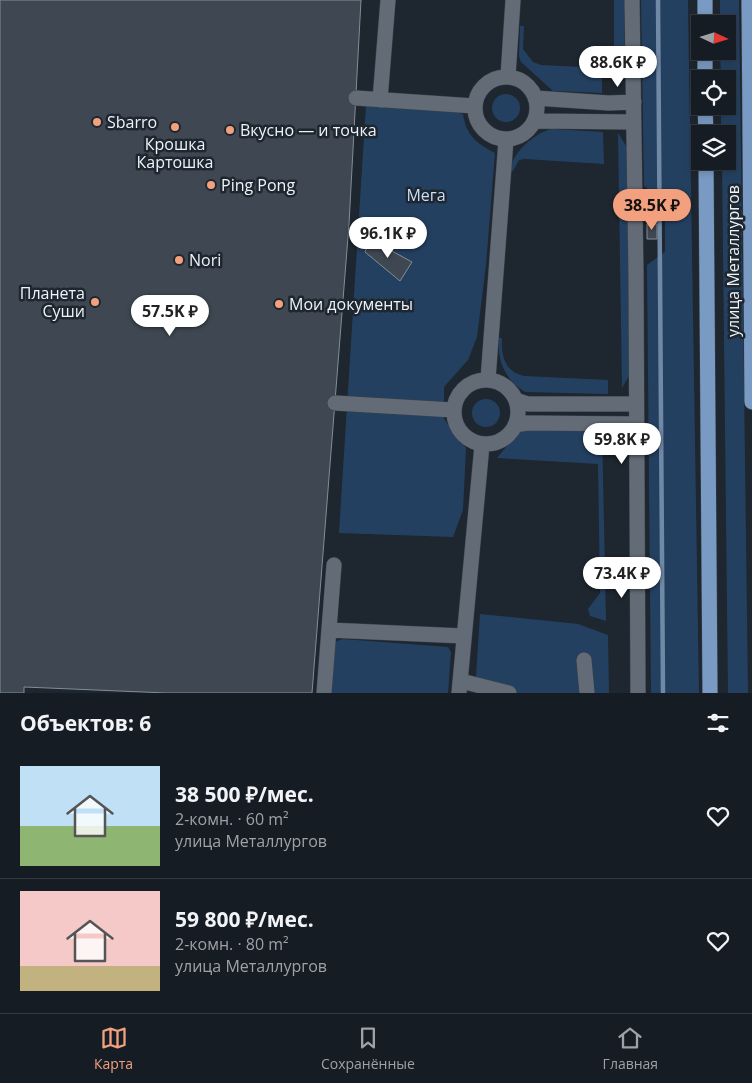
<!DOCTYPE html>
<html lang="ru">
<meta charset="utf-8">
<style>
body{margin:0;font-family:"Open Sans",sans-serif;background:#232930;color:#f1f3f6;height:100vh;display:flex;flex-direction:column;font-size:19px;white-space:nowrap}
*{box-sizing:border-box;margin:0}
p{font-size:16px;color:#9ea1a6}
.icon{flex:none;width:28px;height:28px;fill:none;stroke:currentColor;stroke-width:2;stroke-linecap:round;stroke-linejoin:round}
.map{position:relative;height:693px;overflow:hidden}
.side{display:flex;flex-direction:column;background:#161c23;flex:1}
.side>*{flex:none}
.needle{width:32px;rotate:94deg}
.buttons{position:absolute;left:691px;top:15px;display:grid;gap:10px}
.buttons a{display:grid;place-items:center;width:45px;height:45px;border-radius:0px;background:#161c23;box-shadow:0 2px 8px #0003,0 0 0 1px #353a41;font-size:25px}
.price{position:absolute;translate:-50% -42px;padding:0 11px;border-radius:18px;background:#fff;color:#222;font-size:16px;line-height:32px;filter:drop-shadow(0 1px 2px #0008)}
.price::after{content:'';position:absolute;left:50%;top:30px;width:15px;height:11px;margin-left:-8px;background:inherit;clip-path:polygon(0 0,100% 0,50% 100%)}
.price.on{background:#f2a07e;color:#111}
ul{padding:0;list-style:none}
li{display:flex;align-items:center;gap:15px;height:125px;padding:0 20px}
li+li{border-top:1px solid #353a41}
li span{display:grid;place-items:center;flex:none;width:140px;height:100px;border-radius:0px;color:#555}
li>.icon{margin-inline-start:auto}
span .icon{width:60px;height:60px;fill:#fffc;stroke-width:1}
li b{font-size:21px}
h2{display:flex;justify-content:space-between;align-items:center;height:60px;padding:0 20px;font-size:21px}
.tab-bar{display:flex;justify-content:space-around;align-items:center;height:70px;border-top:1px solid #353a41;background:#161c23;font-size:14px;color:#9ea1a6}
.tab-bar a{display:grid;justify-items:center;gap:2px}
.tab-bar .on{color:#f2a07e}
.map>svg:first-child{display:block}
</style>
<div class="map">
<svg width="752" height="693" viewBox="0 0 752 693">
<rect width="100%" height="100%" fill="#1e262f"/>
<path fill="#244061" d="M 614,0 L 624,0 L 625,76 L 614,85 Z
M 641,0 L 688,0 L 699,693 L 651,693 L 647,265 L 665,252 L 665,202 L 644,186 Z
M 720,0 L 739,0 L 748,693 L 728,693 L 722,161 L 728,161 L 728,134 L 721,134 L 721,106 L 728,106 L 728,79 L 721,79 L 720,51 L 728,51 L 728,24 L 720,24 Z
M 520,26 L 524,26 L 523,49 L 533,62 L 541,65 L 602,68 L 602,93 L 553,91 L 521,62 L 519,56 Z
M492 108a14 14 0 1 1 28 0a14 14 0 1 1-28 0Z
M 366,105 L 450,111 L 463,114 C 466,135 477,144 495,153 L 486,265 L 477,337 L 468,360 L 444,387 L 444,419 L 466,448 L 463,510 L 453,537 L 339,533 Z
M 552,129 L 603,132 L 604,164 L 525,159 L 519,160 L 513,171 L 510,171 C 511,154 535,132 552,129 Z
M 618,133 L 628,149 L 630,374 L 622,388 Z
M 499,338 L 502,338 C 501,357 505,372 525,376 L 608,380 L 608,394 L 525,392 C 505,380 497,360 499,338 Z
M472 413a14 14 0 1 1 28 0a14 14 0 1 1-28 0Z
M 530,427 L 602,430 L 606,621 L 590,616 L 588,609 L 600,593 L 598,464 L 497,458 L 516,435 Z
M 480,614 L 578,624 L 608,635 L 609,693 L 475,693 Z
M 343,639 L 448,647 L 451,652 L 448,693 L 330,693 L 333,646 L 337,641 Z"/>
<g fill="none" stroke-linecap="round" stroke-linejoin="round">
<path stroke="#7089a6" stroke-width="4.5" d="M 658,0 L 663,693"/>
</g>
<path fill="#3f4852" stroke="#838d98" d="M 0,0 L 361,0 L 349,224 L 312,693 L 167,693 L 24,687 L 24,693 L 0,693 Z
M 647,224 L 657,224 L 657,239 L 647,239 Z
M 370,239 L 412,262 L 400,281 L 365,252 Z"/>
<g fill="none" stroke-linecap="round" stroke-linejoin="round">
<defs>
<path id="minor" d="M 632,0 L 636,276 L 638,693
M 508,76 L 513,0
M475 108a31 31 0 1 1 62 0a31 31 0 1 1-62 0Z
M 356,98 L 474,106
M 535,98 L 609,103 L 634,102
M 380,100 L 388,0
M 535,121 L 634,122
M 488,379 L 506,140
M454 412a32 32 0 1 1 64 0a32 32 0 1 1-64 0Z
M 516,400 L 528,404 L 636,404
M 335,403 L 453,410
M 515,425 L 527,423 L 637,424
M 329,630 L 463,636
M 584,660 L 587,693
M 461,681 L 509,693
M 324,693 L 334,565
M 459,693 L 482,445"/>
<path id="major" d="M 705,0 L 705,24
M 749,0 L 752,402
M 705,51 L 705,79
M 705,106 L 706,134
M 706,161 L 710,693"/>
</defs>
<use href="#minor" stroke="#3a4149" stroke-width="16"/>
<use href="#major" stroke="#3a4149" stroke-width="16"/>
<use href="#minor" stroke="#626b76" stroke-width="15"/>
<use href="#major" stroke="#799ac2" stroke-width="15"/>
</g>
<g fill="#f2a07e" stroke="#1e262f" stroke-width="2">
<circle cx="97" cy="122" r="5"/>
<circle cx="175" cy="127" r="5"/>
<circle cx="230" cy="130" r="5"/>
<circle cx="211" cy="185" r="5"/>
<circle cx="179" cy="260" r="5"/>
<circle cx="95" cy="302" r="5"/>
<circle cx="279" cy="304" r="5"/>
</g>
<g text-anchor="middle" stroke-width="5" stroke-linejoin="round" paint-order="stroke">
<g font-size="16" fill="#edf3f9" stroke="#1e262f" text-anchor="start">
<text x="107" y="128">Sbarro</text>
<text x="240" y="136">Вкусно — и точка</text>
<text x="175" y="150" text-anchor="middle">Крошка<tspan x="175" dy="18">Картошка</tspan></text>
<text x="221" y="191">Ping Pong</text>
<text x="189" y="266">Nori</text>
<text x="85" y="299" text-anchor="end">Планета<tspan x="85" dy="18">Суши</tspan></text>
<text x="289" y="310">Мои документы</text>
</g>
<g font-size="16" fill="#c9def8" stroke="#1e262f">
<text x="426" y="201">Мега</text>
</g>
<g font-size="16" fill="#edf3f9" stroke="#1e262f">
<text transform="translate(733 261) rotate(-90)" y="6">улица Металлургов</text>
</g>
</g>
</svg>
<div class="buttons">
<a><svg class="needle" viewBox="-14 -14 28 28"><path d="M0-13l5 13h-10z" fill="#e53935"/><path d="M0 13l5-13h-10z" fill="#9ea1a6"/></svg></a>
<a><svg class="icon" aria-label="locate" viewBox="0 0 24 24"><circle cx="12" cy="12" r="6"/><path d="M12 2v4M12 18v4M2 12h4M18 12h4"/></svg></a>
<a><svg class="icon" aria-label="layers" viewBox="0 0 24 24"><path d="M12 4l9 5-9 5-9-5zM3 14l9 5 9-5"/></svg></a>
</div>
<b class="price" style="left:618px;top:88px">88.6K ₽</b>
<b class="price on" style="left:652px;top:231px">38.5K ₽</b>
<b class="price" style="left:388px;top:259px">96.1K ₽</b>
<b class="price" style="left:170px;top:337px">57.5K ₽</b>
<b class="price" style="left:622px;top:465px">59.8K ₽</b>
<b class="price" style="left:622px;top:599px">73.4K ₽</b>
</div>
<section class="side">
<h2>Объектов: 6<svg class="icon" aria-label="filters" viewBox="0 0 24 24"><path d="M4 7h16M4 17h16"/><circle cx="9" cy="7" r="2"/><circle cx="15" cy="17" r="2"/></svg></h2>
<ul>
<li><span style="background:linear-gradient(#bfe0f5 60%,#8fb573 0)"><svg class="icon" aria-label="home" viewBox="0 0 24 24"><path d="M3 11l9-7 9 7M6 9v11h12V9"/></svg></span><div><b>38 500 ₽/мес.</b><p>2-комн. · 60 m²</p><p>улица Металлургов</p></div><svg class="icon" aria-label="heart" viewBox="0 0 24 24"><path d="M12 20l-8-8c-3-5 5-10 8-4 3-6 11-1 8 4z"/></svg></li>
<li><span style="background:linear-gradient(#f6c9c9 75%,#c2b280 0)"><svg class="icon" aria-label="home" viewBox="0 0 24 24"><path d="M3 11l9-7 9 7M6 9v11h12V9"/></svg></span><div><b>59 800 ₽/мес.</b><p>2-комн. · 80 m²</p><p>улица Металлургов</p></div><svg class="icon" aria-label="heart" viewBox="0 0 24 24"><path d="M12 20l-8-8c-3-5 5-10 8-4 3-6 11-1 8 4z"/></svg></li>
</ul>
</section>
<nav class="tab-bar">
<a class="on"><svg class="icon" aria-label="map" viewBox="0 0 24 24"><path d="M3 6l6-2 6 2 6-2v14l-6 2-6-2-6 2zM9 4v14M15 6v14"/></svg>Карта</a>
<a><svg class="icon" aria-label="saved" viewBox="0 0 24 24"><path d="M7 4h10v16l-5-4-5 4z"/></svg>Сохранённые</a>
<a><svg class="icon" aria-label="home" viewBox="0 0 24 24"><path d="M3 11l9-7 9 7M6 9v11h12V9"/></svg>Главная</a>
</nav>
